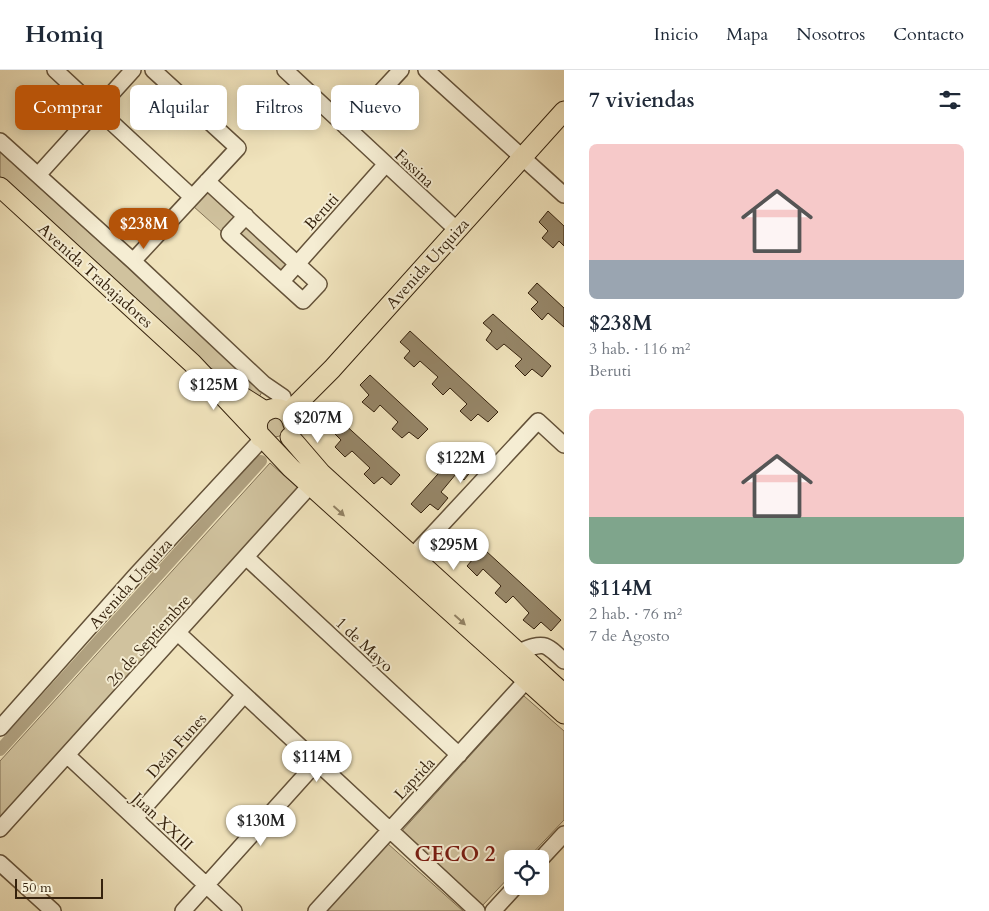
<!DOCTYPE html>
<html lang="es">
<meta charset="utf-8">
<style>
body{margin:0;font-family:Cardo,serif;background:#f6f6f7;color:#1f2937;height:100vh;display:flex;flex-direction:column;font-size:19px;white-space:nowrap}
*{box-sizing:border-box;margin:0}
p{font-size:16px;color:#747a83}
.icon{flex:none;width:28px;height:28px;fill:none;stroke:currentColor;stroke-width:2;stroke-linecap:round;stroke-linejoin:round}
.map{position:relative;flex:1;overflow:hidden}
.sheet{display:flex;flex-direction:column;background:#fff;width:425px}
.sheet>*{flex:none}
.banner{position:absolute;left:15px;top:15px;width:474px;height:45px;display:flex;gap:10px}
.controls{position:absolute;left:504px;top:780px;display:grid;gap:10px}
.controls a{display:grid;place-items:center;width:45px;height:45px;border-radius:8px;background:#fff;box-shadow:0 2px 12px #0003;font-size:25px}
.scale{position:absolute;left:15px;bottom:12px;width:88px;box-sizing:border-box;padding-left:5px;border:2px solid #35220d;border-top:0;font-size:14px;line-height:18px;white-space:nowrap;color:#35220d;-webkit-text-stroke:4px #f5edd3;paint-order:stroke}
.price{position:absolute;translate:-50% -42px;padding:0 11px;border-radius:18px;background:#fff;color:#222;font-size:16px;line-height:32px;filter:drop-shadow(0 1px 2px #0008)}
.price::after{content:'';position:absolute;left:50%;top:30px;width:15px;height:11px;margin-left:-8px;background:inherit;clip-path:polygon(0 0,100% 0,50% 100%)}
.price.selected{background:#b45309;color:#fff}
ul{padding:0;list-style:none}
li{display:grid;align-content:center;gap:10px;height:265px;padding:0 25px}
li span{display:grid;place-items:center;height:155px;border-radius:8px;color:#555}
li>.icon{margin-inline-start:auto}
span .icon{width:90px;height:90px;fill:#fffc;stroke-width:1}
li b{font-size:21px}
h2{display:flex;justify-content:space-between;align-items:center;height:60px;padding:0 25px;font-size:21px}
.tag{padding:0 18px;border-radius:8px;background:#fff;box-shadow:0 2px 12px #0003;font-size:18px;line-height:45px}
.tag.selected{background:#b45309;color:#fff}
header{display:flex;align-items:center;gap:30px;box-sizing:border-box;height:70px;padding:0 25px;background:#fff;border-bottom:1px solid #e0e1e3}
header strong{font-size:24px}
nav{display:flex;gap:28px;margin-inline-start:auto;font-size:18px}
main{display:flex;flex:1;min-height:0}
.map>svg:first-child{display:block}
</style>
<header>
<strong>Homiq</strong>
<nav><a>Inicio</a><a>Mapa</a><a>Nosotros</a><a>Contacto</a></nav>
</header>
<main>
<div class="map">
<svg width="564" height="841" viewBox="0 0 564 841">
<rect width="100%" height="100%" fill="#f0e3bc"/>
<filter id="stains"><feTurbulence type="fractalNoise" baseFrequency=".004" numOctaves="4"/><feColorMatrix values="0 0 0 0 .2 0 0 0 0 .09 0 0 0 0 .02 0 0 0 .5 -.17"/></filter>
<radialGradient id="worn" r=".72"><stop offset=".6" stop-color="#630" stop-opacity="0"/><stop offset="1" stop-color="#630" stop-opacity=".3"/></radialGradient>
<path fill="#d0c29e" stroke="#827256" d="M 0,82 L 263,320 L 258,329 L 197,289 L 0,110 Z
M 208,121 L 236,146 L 222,162 L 193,136 Z
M 249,155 L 290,194 L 281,204 L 239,165 Z
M265 357a10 10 0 1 1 20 0a10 10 0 1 1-20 0Z
M 270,393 L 299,419 L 0,750 L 0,691 Z
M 524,626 L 564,661 L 564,750 L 527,789 L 512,789 L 512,804 L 482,836 L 401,762 Z
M 387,773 L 463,841 L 323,841 Z"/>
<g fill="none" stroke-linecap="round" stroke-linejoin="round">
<path stroke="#b0a180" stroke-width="12" d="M 0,680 L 261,391"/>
</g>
<path fill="#968668" stroke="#35220d" d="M 548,141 L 564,156 L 564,176 L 559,171 L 553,178 L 542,168 L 548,161 L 539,152 Z
M 537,213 L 564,238 L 564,257 L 548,243 L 542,250 L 531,239 L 538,232 L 528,223 Z
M 493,244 L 551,296 L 542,307 L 532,299 L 525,306 L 515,296 L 522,289 L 504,274 L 497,280 L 486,270 L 492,261 L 483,253 Z
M 410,261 L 498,342 L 488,352 L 478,344 L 471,351 L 460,341 L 467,334 L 450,318 L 443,325 L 432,314 L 438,307 L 420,291 L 414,297 L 404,288 L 410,281 L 400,272 Z
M 370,305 L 428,359 L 418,369 L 409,362 L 402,368 L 392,359 L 398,352 L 380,335 L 374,342 L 362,332 L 369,325 L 360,315 Z
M 341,351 L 400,405 L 391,415 L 382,407 L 374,414 L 364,404 L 370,398 L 352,381 L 345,387 L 335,377 L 341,370 L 332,361 Z
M 464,375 L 474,383 L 466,393 L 472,400 L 464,410 L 456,404 L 441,422 L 448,428 L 438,440 L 430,434 L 421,443 L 411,434 Z
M 473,469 L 561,550 L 551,561 L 541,552 L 534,559 L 523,550 L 529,543 L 513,526 L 506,533 L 495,523 L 501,516 L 483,499 L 477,506 L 467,496 L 473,489 L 463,480 Z"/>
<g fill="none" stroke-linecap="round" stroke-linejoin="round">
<defs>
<path id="minor" d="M 55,0 L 192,127
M 285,0 L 456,159
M 426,0 L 564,125
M 347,58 L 401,0
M 0,71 L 133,191 L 264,314 L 283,327 L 287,342
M 38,105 L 133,0
M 207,111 L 319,214 L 303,231 L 229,164 L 246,146
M 133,191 L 238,78 L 153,0
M 282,211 L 386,94
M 247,488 L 459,685
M 406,493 L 538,351 L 564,375
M 178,563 L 477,841
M 518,582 C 544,572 544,572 564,591
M 0,658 L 136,505 L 262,369
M 68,686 L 234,841
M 135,748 L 244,625
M 0,759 L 317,408
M 540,790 L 564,764
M 0,793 L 53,841
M 183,841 L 317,692
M 316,841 L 534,602
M 493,841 L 516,816"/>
<path id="major" d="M 0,117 L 192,293 L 291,398 L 564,644
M 219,312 L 265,341
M 288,343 L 332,299 L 564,41
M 260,367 C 247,339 287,326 293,354
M 290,367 L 321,403 L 564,624"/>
</defs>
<use href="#minor" stroke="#645239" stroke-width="18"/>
<use href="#major" stroke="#35220d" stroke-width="21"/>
<use href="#minor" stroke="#f5edd3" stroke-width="15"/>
<use href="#major" stroke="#f0e3bc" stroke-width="19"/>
</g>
<defs><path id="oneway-solid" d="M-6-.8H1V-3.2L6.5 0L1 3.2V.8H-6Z" transform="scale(1.25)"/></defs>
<g fill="#928264">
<use href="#oneway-solid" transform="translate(339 441) rotate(42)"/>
<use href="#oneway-solid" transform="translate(460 550) rotate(42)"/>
</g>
<g text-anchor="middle" stroke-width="4" stroke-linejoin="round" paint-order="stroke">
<g font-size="16" fill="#35220d" stroke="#f5edd3">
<text transform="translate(415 98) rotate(43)" y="6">Fassina</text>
<text transform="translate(321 141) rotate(-48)" y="6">Beruti</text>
<text transform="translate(427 193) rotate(-48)" y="6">Avenida Urquiza</text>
<text transform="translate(96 205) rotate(42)" y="6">Avenida Trabajadores</text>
<text transform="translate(130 513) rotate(-48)" y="6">Avenida Urquiza</text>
<text transform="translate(148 570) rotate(-48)" y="6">26 de Septiembre</text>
<text transform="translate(365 574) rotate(43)" y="6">1 de Mayo</text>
<text transform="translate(176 675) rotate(-48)" y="6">Deán Funes</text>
<text transform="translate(414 708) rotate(-47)" y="6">Laprida</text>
<text transform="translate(163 751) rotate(43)" y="6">Juan XXIII</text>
</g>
<g font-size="21" font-weight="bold" fill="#7a1f14" stroke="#f5edd3">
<text x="455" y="791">CECO 2</text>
</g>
</g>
<rect width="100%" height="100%" filter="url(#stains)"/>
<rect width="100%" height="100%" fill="url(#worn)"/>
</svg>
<div class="controls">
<a><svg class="icon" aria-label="locate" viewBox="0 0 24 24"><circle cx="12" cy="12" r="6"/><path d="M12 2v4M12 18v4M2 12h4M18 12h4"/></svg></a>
</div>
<div class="scale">50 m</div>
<b class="price selected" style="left:144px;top:180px">$238M</b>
<b class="price" style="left:214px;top:341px">$125M</b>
<b class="price" style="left:318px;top:374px">$207M</b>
<b class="price" style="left:461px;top:414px">$122M</b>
<b class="price" style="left:454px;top:501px">$295M</b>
<b class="price" style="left:317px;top:713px">$114M</b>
<b class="price" style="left:261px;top:777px">$130M</b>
<div class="banner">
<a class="tag selected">Comprar</a>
<a class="tag">Alquilar</a>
<a class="tag">Filtros</a>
<a class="tag">Nuevo</a>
</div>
</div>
<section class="sheet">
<h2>7 viviendas<svg class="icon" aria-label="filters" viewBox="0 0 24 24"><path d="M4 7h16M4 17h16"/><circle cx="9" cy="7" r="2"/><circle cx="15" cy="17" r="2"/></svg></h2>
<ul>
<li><span style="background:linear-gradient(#f6c9c9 75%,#9aa5b1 0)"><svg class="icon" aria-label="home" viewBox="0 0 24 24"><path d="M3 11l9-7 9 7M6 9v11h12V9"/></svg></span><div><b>$238M</b><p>3 hab. · 116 m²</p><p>Beruti</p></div></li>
<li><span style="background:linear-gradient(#f6c9c9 70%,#7fa58c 0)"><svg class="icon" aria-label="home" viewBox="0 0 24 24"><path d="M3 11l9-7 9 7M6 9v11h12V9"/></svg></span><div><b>$114M</b><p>2 hab. · 76 m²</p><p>7 de Agosto</p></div></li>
</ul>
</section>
</main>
